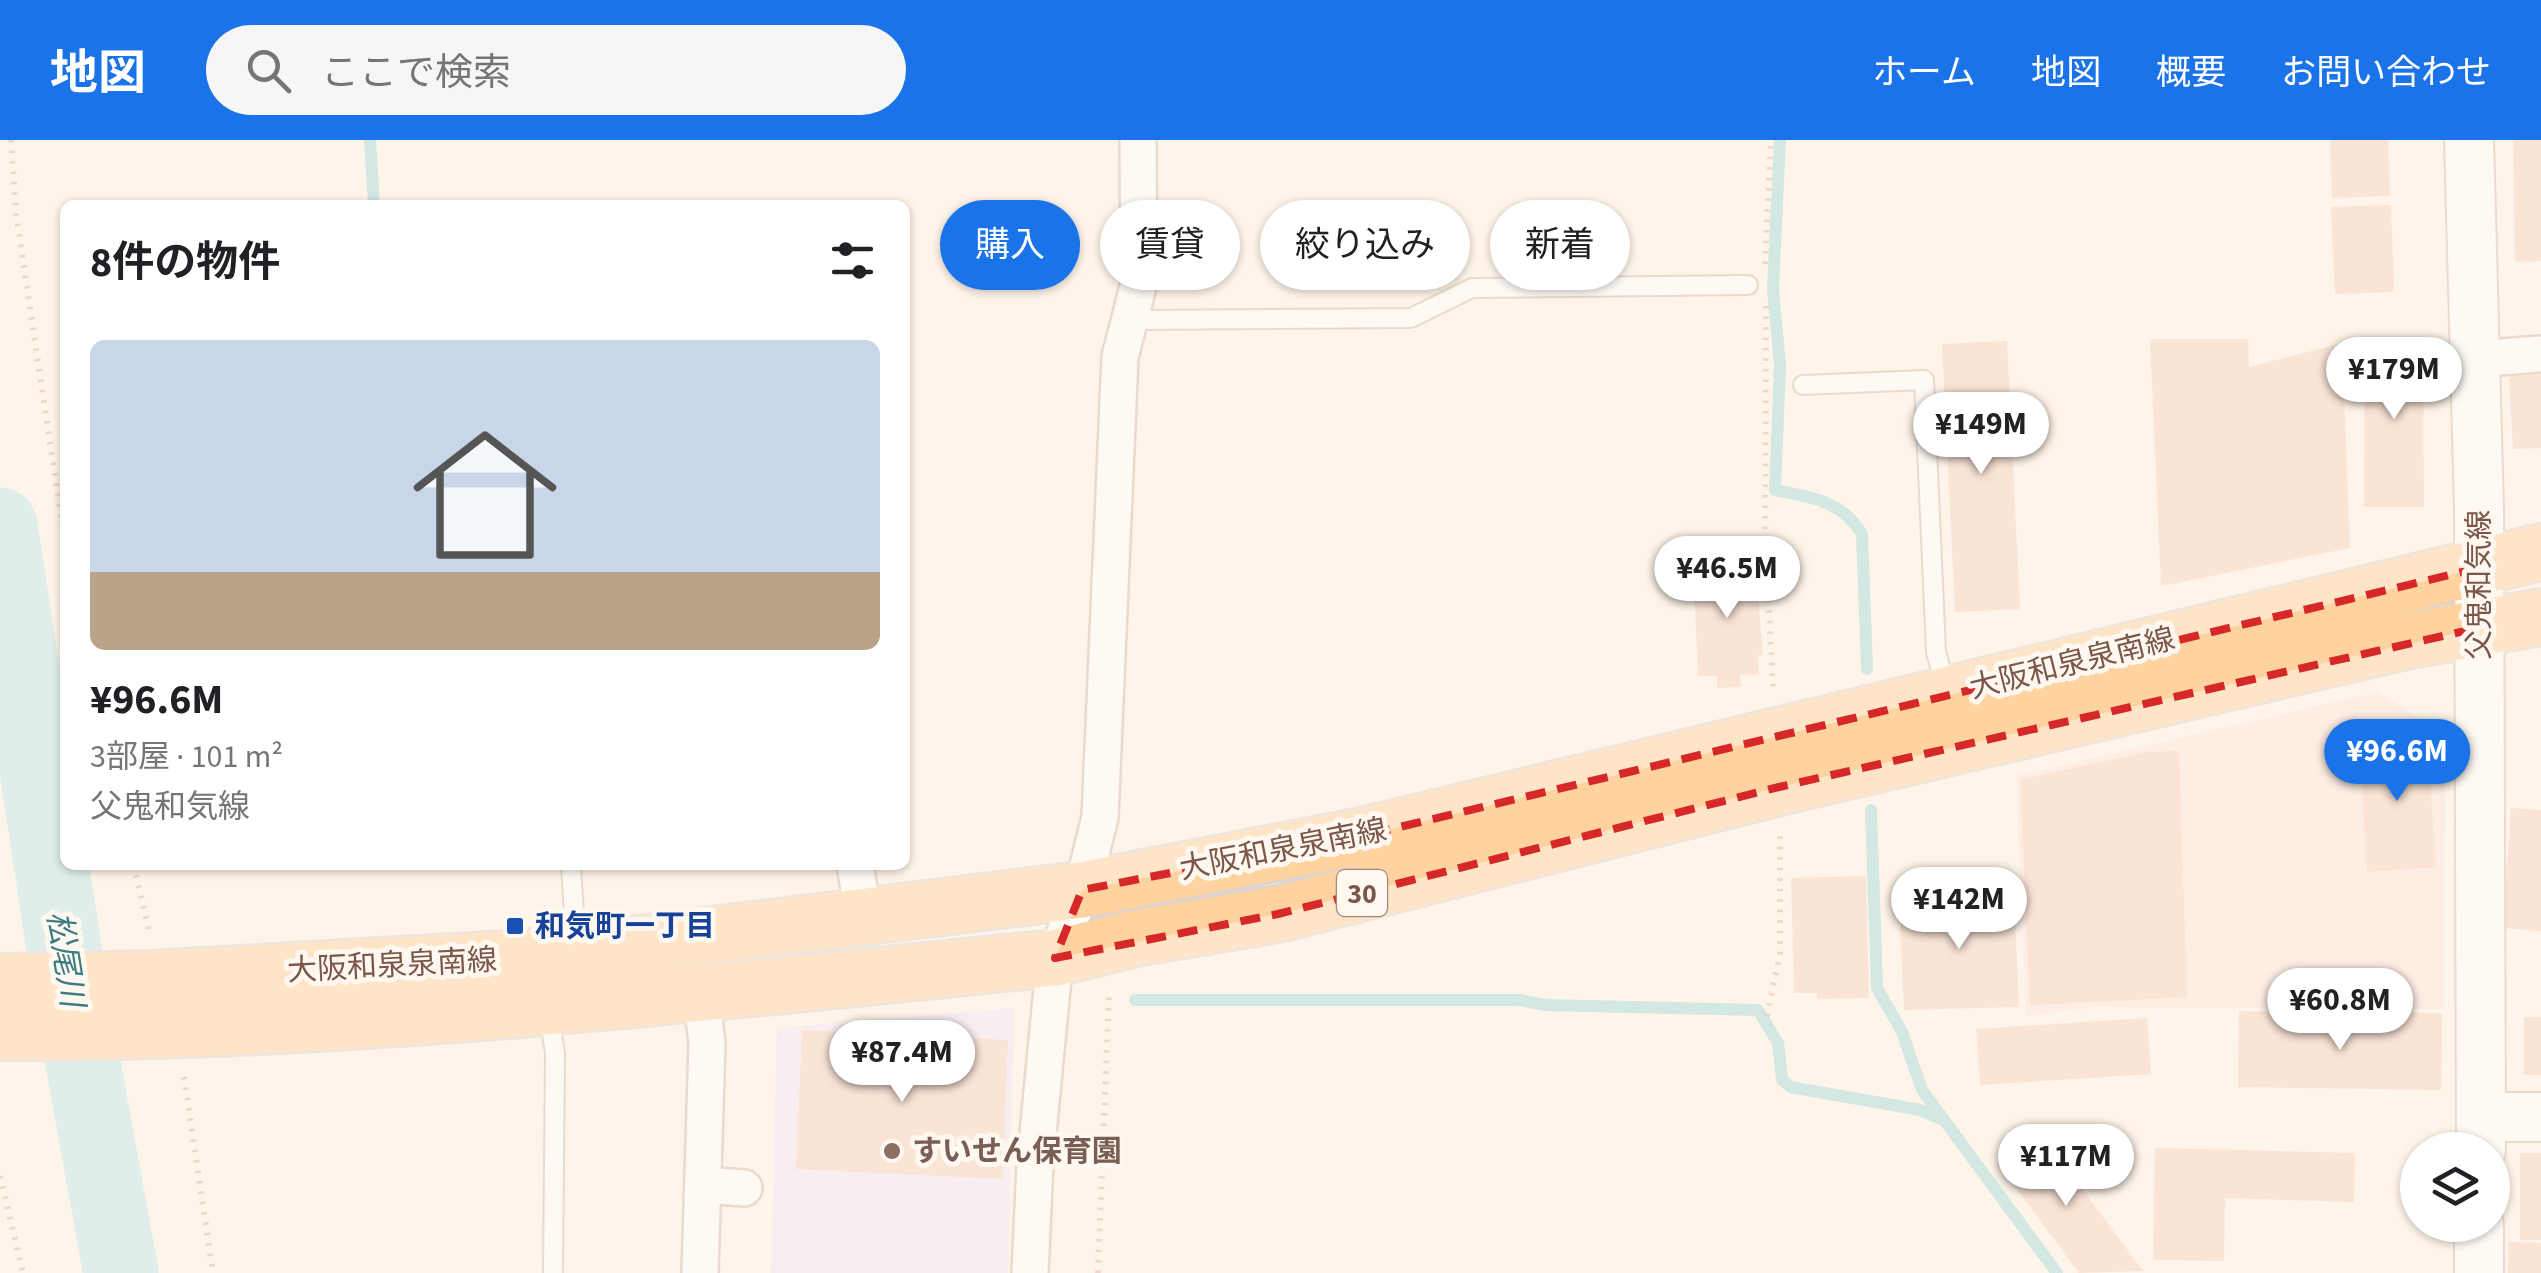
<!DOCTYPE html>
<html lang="ja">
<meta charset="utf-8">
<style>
body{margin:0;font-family:"Source Sans 3","Noto Sans JP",sans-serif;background:#f6f6f6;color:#202124;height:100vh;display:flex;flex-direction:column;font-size:38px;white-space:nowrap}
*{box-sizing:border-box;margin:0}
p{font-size:32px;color:#757577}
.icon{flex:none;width:55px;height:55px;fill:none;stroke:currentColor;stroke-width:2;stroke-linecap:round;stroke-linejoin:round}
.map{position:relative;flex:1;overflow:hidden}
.drawer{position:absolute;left:60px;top:60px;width:850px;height:670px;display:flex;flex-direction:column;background:#fff;border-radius:15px;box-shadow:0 2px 8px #0004}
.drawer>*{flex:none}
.banner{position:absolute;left:940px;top:60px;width:950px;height:90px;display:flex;gap:20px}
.controls{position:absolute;left:2400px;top:992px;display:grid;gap:20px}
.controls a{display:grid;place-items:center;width:110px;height:110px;border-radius:50%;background:#fff;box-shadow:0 2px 8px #0004;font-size:50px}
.price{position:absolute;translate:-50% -85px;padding:0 22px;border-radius:35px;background:#fff;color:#222;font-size:32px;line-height:65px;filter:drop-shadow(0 2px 5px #0008)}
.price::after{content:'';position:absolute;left:50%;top:60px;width:30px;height:22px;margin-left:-15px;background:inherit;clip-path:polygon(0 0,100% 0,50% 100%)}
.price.active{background:#1a73e8;color:#fff}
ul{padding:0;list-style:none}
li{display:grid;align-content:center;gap:20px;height:530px;padding:0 30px}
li+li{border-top:2px solid #e0e0e0}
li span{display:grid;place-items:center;height:310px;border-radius:15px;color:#555}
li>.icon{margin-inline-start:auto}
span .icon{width:180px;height:180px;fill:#fffc;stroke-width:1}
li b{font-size:42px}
h2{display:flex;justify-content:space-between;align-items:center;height:120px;padding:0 30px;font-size:42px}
.tag{padding:0 35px;border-radius:45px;background:#fff;box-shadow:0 2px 8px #0004;font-size:35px;line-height:90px}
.tag.active{background:#1a73e8;color:#fff}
header{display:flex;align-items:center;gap:60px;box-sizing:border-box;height:140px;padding:0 50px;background:#1a73e8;color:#fff}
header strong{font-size:48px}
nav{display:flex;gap:55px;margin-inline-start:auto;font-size:35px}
.search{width:700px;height:90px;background:#f6f6f6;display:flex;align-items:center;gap:25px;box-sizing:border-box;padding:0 35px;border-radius:55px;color:#757577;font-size:38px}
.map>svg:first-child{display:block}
</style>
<header>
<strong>地図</strong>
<div class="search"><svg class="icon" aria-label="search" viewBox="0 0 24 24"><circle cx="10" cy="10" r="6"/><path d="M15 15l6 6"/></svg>ここで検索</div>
<nav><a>ホーム</a><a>地図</a><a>概要</a><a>お問い合わせ</a></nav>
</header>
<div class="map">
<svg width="2541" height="1133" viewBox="0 0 2541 1133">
<rect width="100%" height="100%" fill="#fef4e9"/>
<path fill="#fee4dc" d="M 2378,552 L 2445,594 L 2444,869 L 2092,867 L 2026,876 L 2016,636 Z"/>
<path fill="#f1e5fb" d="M 1014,868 L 1008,1133 L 771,1133 L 777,888 Z"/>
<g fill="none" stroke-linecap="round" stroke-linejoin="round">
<path stroke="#a1d8dc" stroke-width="12" d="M 370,0 L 374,65
M 1780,0 L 1773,149 L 1780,225 L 1775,350 C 1812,357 1842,361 1862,394 L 1867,529
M 1871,670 L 1877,848 L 1902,892 L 1922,950 L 2057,1133
M 1135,860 L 1519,860 L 1545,865 L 1758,870 L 1778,903 L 1782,940 L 1791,947 L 1920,970 L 1941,979"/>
<path stroke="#bbe7ea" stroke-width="75" d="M 0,385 L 73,868 L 121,1133"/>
</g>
<path fill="#f5d0bf" d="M 2330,0 L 2388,0 L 2390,56 L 2332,58 Z
M 2513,0 L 2541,0 L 2541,121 L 2515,122 Z
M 2391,65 L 2394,152 L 2335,154 L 2331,67 Z
M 2365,197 L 2423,197 L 2424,367 L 2364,367 Z
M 2150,199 L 2248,199 L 2249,227 L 2342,203 L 2350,408 L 2161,446 Z
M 2007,201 L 2020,469 L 1955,472 L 1942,204 Z
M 2541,235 L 2541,308 L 2513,309 L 2509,236 Z
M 1755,420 L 1763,515 L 1758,515 L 1759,534 L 1740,535 L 1741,547 L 1717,548 L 1717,536 L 1698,536 L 1693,422 Z
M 2427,596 L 2436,727 L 2367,732 L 2359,600 Z
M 2179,611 L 2187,857 L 2030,865 L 2020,640 L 2147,612 Z
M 2511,668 L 2541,670 L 2541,791 L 2503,788 Z
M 1866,736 L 1869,858 L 1817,859 L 1817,853 L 1794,853 L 1791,738 Z
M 2014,754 L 2019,867 L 1904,870 L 1899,759 Z
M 2239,871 L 2282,872 L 2282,880 L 2397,882 L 2397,873 L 2442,873 L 2441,950 L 2238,947 Z
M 2524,877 L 2541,877 L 2541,935 L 2524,935 Z
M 2147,878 L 2151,934 L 1980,945 L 1976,889 Z
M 802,890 L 1008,900 L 1003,1039 L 796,1029 Z
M 2040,992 L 2143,1131 L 2079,1133 L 1997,1023 Z
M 2155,1008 L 2355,1013 L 2354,1062 L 2225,1058 L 2224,1121 L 2153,1120 Z
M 2520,1013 L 2541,1013 L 2541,1100 L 2520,1100 Z
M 2509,1102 L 2541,1103 L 2541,1133 L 2508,1133 Z"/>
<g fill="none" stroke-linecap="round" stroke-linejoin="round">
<defs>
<path id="lane" d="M 1130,180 L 1411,178 L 1472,148 L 1748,145
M 1803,245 L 1924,240 L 1936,512 L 1946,548
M 571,725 L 576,806
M 549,873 L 555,914 L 553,1133"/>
<path id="street" d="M 2473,219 L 2541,214
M 855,725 L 864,779
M 703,1045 L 744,1048
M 700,1133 L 707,903 L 701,854
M 1030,1133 L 1035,1024 L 1055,818 L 1082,750 L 1100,677 L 1120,217 L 1139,143 L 1138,0"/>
<path id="secondary" d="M 2469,0 L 2479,368 L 2481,1010
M 2481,977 L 2541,977
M 2479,1133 L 2479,1085"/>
<path id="primary" d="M 0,842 L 149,839 L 524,818 L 1082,750 L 1362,696 L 2541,412
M 0,892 C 353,893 703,853 1055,818 L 1135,798 L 1278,774 L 1779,647 L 2405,501 L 2541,477"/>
</defs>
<use href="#lane" stroke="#d2baad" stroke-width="22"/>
<use href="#street" stroke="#d2baad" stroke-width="40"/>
<use href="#secondary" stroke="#d7bcac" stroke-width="52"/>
<use href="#primary" stroke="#ddd3d0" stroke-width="60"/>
<path stroke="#dbb3a1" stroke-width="6" stroke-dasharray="2.5 8" stroke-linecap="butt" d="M 11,0 L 16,73 L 65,404
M 1765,124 L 1771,0
M 1766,166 L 1765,391 L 1773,548
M 134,725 L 149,792
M 1767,876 L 1780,814 L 1780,695
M 184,937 L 213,1133
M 0,1036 L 23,1133
M 1098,1133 L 1109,854"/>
<use href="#lane" stroke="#fff" stroke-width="18"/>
<use href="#street" stroke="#fff" stroke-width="35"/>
<use href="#secondary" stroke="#fff" stroke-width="48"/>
<use href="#primary" stroke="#ffd39f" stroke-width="55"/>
</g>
<path d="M0 0H2541V1133H0ZM 2479,428 L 2478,488 L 1779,647 L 1278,774 L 1055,818 L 1082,750 L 1362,696 Z" fill="#fef4e9" fill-opacity=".55" fill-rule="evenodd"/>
<path fill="none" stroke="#d62828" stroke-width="8" stroke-dasharray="20 12" stroke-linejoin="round" d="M 2479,428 L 2478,488 L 1779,647 L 1278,774 L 1055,818 L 1082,750 L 1362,696 Z"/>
<rect fill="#1a4fb4" stroke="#fff8f1" stroke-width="4" x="505" y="776" width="20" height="20" rx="5"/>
<circle fill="#8d6e63" stroke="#fff8f1" stroke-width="4" cx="892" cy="1011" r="10"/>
<g text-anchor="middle" stroke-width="10" stroke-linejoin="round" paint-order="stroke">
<rect fill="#fff8f1" stroke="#a3877c" stroke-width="2.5" x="1337" y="730" width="50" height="46" rx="8"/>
<g font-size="28" font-weight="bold" fill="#7b574a">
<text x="1362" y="763">30</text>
</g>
<g font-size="30" fill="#7b574a" stroke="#fff8f1">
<text transform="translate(2479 445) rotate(-90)" y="10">父鬼和気線</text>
<text transform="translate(2072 523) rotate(-14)" y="10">大阪和泉泉南線</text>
<text transform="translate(1283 709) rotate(-11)" y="10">大阪和泉泉南線</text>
<text transform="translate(392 825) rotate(-3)" y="10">大阪和泉泉南線</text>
</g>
<g font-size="30" font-weight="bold" fill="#164399" stroke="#fff8f1" text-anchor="start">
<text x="535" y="796">和気町一丁目</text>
</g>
<g font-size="30" font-weight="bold" fill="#785e54" stroke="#fff8f1" text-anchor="start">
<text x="912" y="1021">すいせん保育園</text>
</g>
<g font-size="32" font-style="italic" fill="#3c7b81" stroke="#fff8f1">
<text transform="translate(66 819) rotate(81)" y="11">松尾川</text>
</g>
</g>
</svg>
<div class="controls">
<a><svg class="icon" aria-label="layers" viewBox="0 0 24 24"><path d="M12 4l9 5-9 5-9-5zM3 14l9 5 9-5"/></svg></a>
</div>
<b class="price" style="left:2394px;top:282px">¥179M</b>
<b class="price" style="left:1981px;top:337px">¥149M</b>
<b class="price" style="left:1727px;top:481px">¥46.5M</b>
<b class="price active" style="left:2397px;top:664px">¥96.6M</b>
<b class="price" style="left:1959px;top:812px">¥142M</b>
<b class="price" style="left:2340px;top:913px">¥60.8M</b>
<b class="price" style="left:902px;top:965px">¥87.4M</b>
<b class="price" style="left:2066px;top:1069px">¥117M</b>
<div class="banner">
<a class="tag active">購入</a>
<a class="tag">賃貸</a>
<a class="tag">絞り込み</a>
<a class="tag">新着</a>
</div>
<section class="drawer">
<h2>8件の物件<svg class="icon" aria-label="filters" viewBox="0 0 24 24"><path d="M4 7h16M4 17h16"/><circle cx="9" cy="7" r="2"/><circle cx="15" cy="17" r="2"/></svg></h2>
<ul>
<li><span style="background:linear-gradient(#c9d6e8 75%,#b9a48a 0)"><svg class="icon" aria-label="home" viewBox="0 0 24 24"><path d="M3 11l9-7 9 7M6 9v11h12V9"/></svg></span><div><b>¥96.6M</b><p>3部屋 · 101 m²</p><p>父鬼和気線</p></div></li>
</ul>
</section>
</div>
